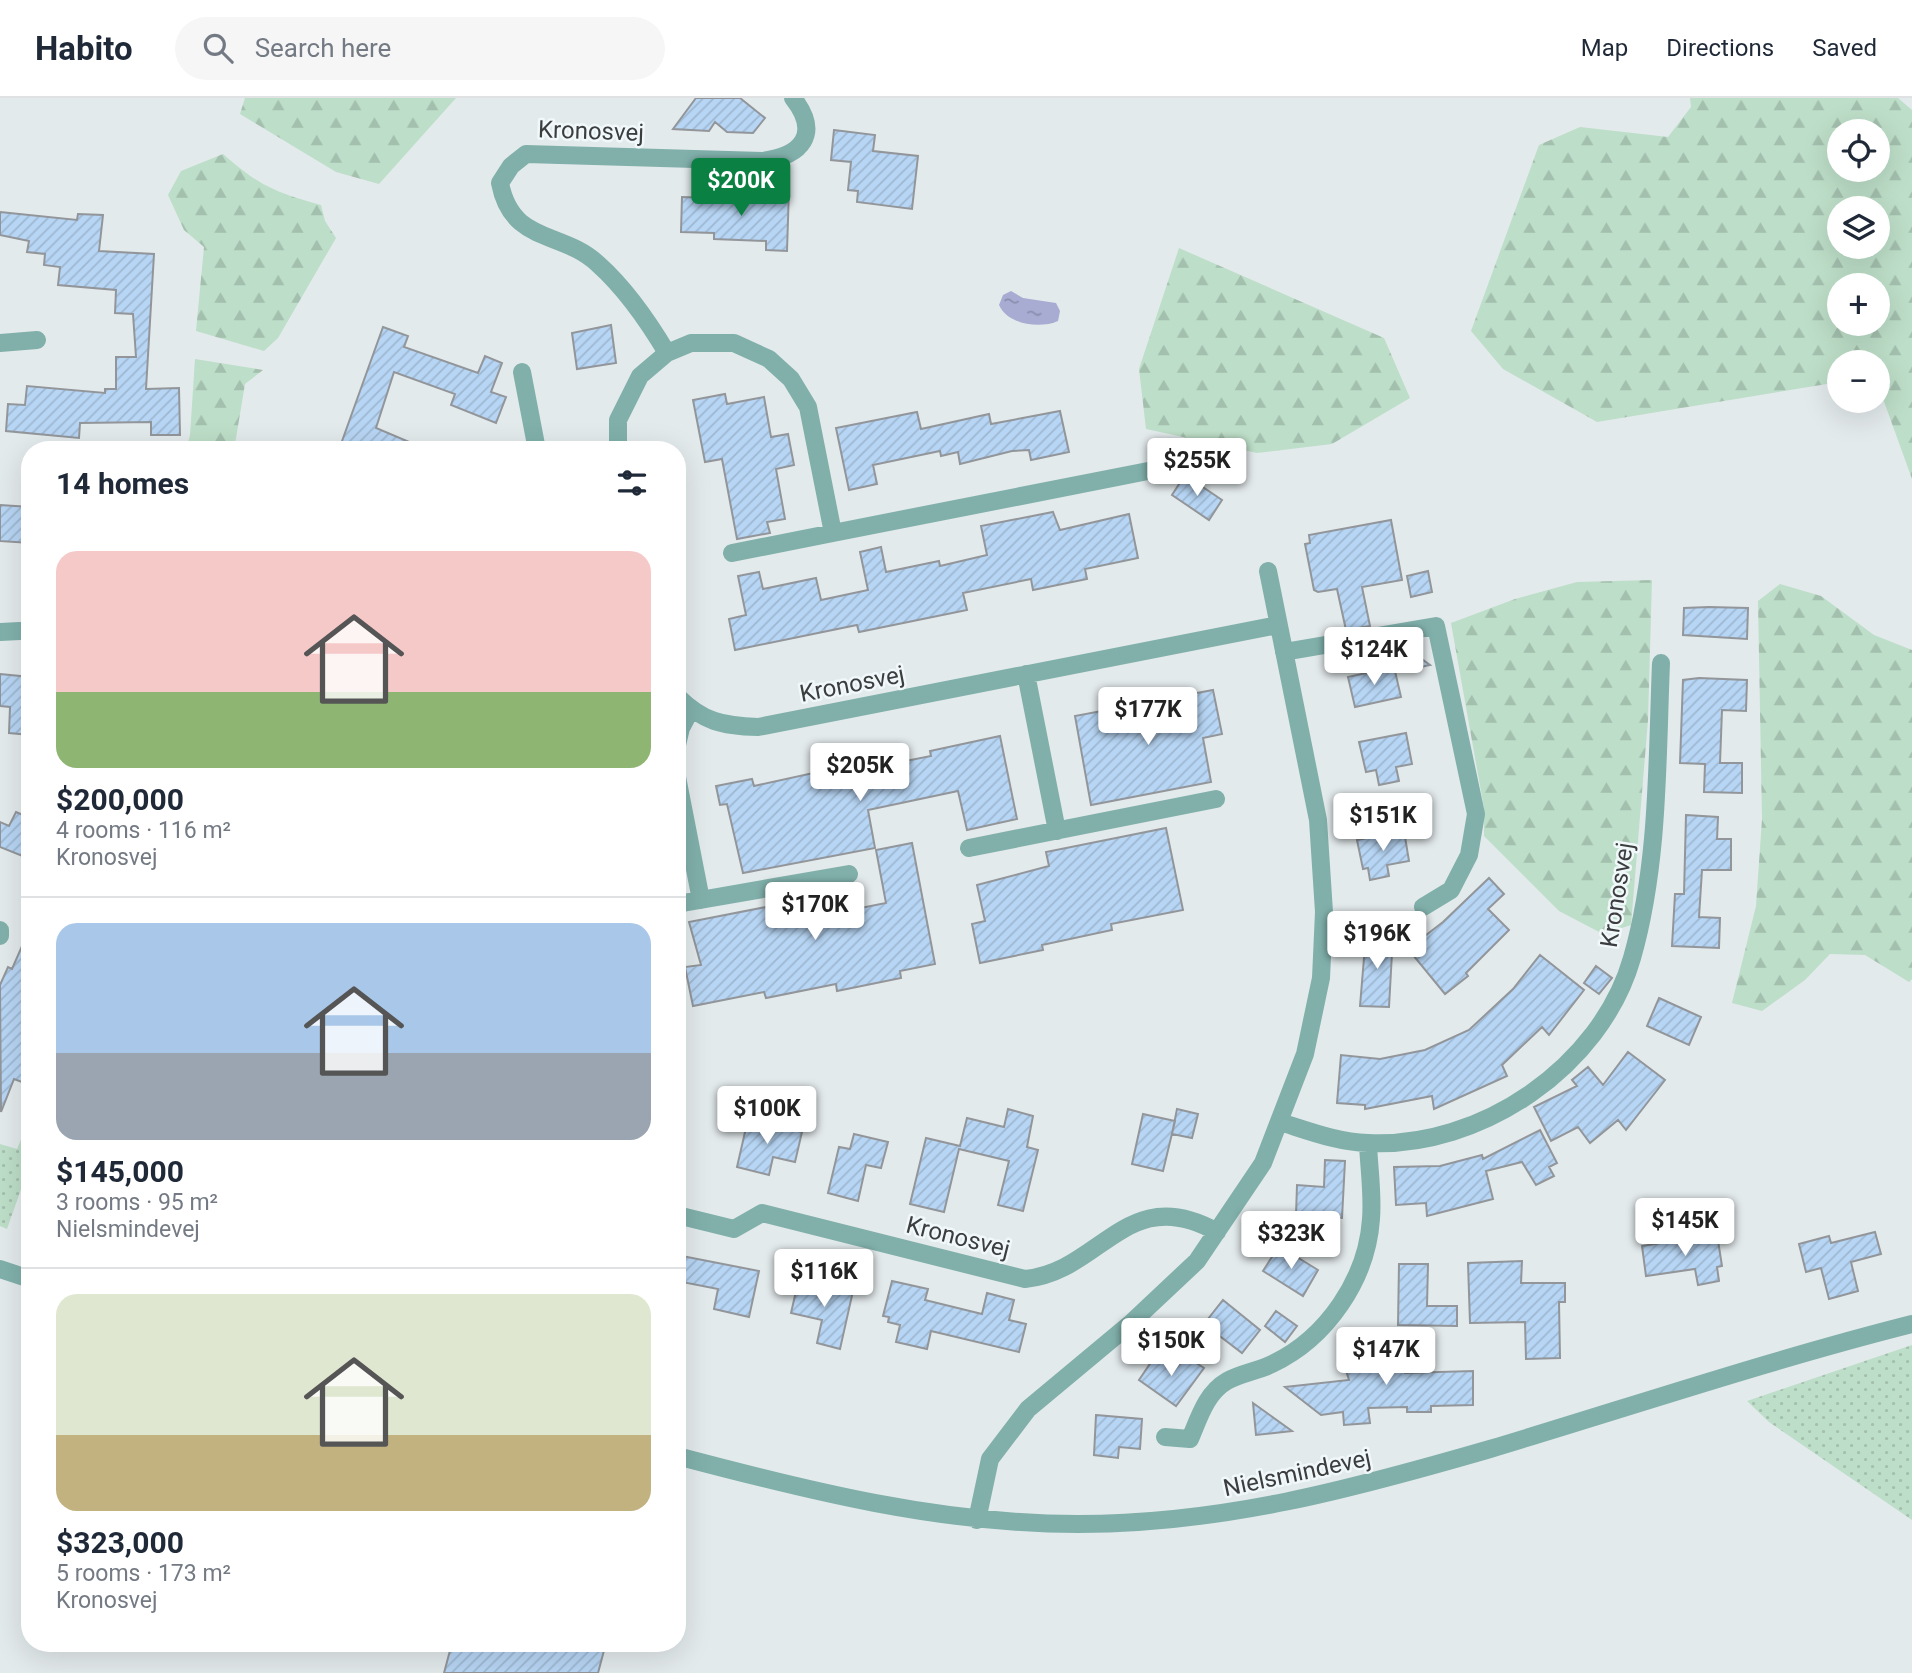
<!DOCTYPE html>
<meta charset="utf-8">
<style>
body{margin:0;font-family:Roboto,sans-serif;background:#f6f6f7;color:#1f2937;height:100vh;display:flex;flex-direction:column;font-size:26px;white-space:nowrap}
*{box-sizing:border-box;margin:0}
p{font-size:23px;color:#747a83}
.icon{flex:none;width:38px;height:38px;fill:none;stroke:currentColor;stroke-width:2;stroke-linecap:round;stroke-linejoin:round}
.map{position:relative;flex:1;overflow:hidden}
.panel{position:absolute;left:21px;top:343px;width:665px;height:1211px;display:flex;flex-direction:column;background:#fff;border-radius:28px;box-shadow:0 7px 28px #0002}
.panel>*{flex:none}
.tools{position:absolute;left:1827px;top:21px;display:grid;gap:14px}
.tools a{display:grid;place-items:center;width:63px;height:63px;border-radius:50%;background:#fff;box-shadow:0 7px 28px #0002;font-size:35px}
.price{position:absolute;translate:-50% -60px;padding:0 16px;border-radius:7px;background:#fff;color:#222;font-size:23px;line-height:46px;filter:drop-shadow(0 2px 4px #0008)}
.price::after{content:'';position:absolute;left:50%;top:42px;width:21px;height:16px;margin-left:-10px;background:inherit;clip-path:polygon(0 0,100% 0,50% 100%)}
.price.on{background:#0b8043;color:#fff}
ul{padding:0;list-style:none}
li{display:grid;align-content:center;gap:14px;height:371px;padding:0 35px}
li+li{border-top:2px solid #e0e1e3}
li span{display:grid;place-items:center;height:217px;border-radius:21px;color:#555}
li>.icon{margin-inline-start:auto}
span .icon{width:126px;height:126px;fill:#fffc;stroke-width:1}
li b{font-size:30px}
h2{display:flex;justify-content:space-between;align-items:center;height:84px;padding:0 35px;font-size:30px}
header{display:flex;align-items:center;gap:42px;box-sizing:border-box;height:98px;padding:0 35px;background:#fff;border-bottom:2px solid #e0e1e3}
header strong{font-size:33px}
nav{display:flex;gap:38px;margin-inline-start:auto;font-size:24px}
.search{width:490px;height:63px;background:#f6f6f7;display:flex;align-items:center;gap:18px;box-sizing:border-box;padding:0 24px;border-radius:38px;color:#747a83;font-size:26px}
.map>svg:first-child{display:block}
</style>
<header>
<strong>Habito</strong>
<div class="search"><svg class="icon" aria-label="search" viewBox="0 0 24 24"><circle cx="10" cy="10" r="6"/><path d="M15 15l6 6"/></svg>Search here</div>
<nav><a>Map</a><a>Directions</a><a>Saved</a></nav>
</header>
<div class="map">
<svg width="1912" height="1575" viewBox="0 0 1912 1575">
<defs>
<pattern id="grass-dots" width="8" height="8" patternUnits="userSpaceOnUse" patternTransform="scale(1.75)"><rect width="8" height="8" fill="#bddec8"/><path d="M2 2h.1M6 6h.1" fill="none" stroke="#a3bfad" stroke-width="1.8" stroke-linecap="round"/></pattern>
<pattern id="forest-firs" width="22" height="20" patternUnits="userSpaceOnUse" patternTransform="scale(1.75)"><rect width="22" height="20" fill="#bddec8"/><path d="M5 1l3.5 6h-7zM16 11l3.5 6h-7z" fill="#a3bfad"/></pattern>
<pattern id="water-ripples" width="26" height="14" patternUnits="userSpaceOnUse" patternTransform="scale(1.75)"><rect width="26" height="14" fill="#a8acd2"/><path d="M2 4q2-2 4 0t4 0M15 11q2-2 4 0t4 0" fill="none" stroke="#8a8dac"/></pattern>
<pattern id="building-hatch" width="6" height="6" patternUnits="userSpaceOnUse" patternTransform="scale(1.75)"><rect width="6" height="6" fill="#b7d5f4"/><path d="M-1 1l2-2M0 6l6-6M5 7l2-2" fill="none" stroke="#9eb8d2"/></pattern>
</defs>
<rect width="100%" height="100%" fill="#e3eaec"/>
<path fill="url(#grass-dots)" d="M 30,1020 L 30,1066 L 7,1131 L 0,1128 L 0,1046 L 17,1051 Z
M 1912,1247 L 1912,1422 L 1769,1324 L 1747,1303 Z"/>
<path fill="url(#forest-firs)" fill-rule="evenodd" d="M 245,0 L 456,0 L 379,86 L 336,74 L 240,16 Z
M 1690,0 L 1898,0 L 1912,12 L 1912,381 L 1878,287 L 1878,264 L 1839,264 L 1839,284 L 1597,324 L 1503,271 L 1471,233 L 1539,47 L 1580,29 L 1668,39 L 1691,9 ZM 1878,33 L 1878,72 L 1839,72 L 1839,33 ZM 1878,110 L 1878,149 L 1839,149 L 1839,110 ZM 1839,187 L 1878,187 L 1878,226 L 1839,226 Z
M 223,56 C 258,87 276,95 321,107 L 325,123 L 336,140 L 278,240 L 264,253 L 196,233 L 204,149 L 184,132 L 168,97 L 181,73 Z
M 1179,150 L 1384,240 L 1410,300 L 1332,346 L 1257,355 L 1146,331 L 1139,271 Z
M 195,261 L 263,272 L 245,286 L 234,352 L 186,352 L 190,337 Z
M 1652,482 L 1648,622 L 1631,827 L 1603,836 L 1559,813 L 1484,738 L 1484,710 L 1451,525 L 1515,501 L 1577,484 Z
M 1780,486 L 1821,498 L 1874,537 L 1912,552 L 1912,881 L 1909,884 L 1865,857 L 1830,856 L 1805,882 L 1762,913 L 1732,905 L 1756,808 L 1762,721 L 1758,503 Z"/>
<path fill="url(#water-ripples)" d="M 1011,193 L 1023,200 L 1056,205 L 1060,213 L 1058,223 C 1040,231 1008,227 999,207 L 1003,197 Z"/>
<path fill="url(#building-hatch)" stroke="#92969a" stroke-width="2" d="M 696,0 L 740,0 L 765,20 L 753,35 L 727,34 L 715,24 L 709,33 L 673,31 Z
M 834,32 L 875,37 L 873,53 L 918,58 L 912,111 L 857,104 L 858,93 L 848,92 L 851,64 L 831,62 Z
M 768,90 L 789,91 L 787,153 L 766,152 L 766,143 L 714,141 L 714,135 L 681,134 L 682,99 L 747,101 L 748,94 L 768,94 Z
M 0,114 L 77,122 L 78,116 L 103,117 L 99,153 L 154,156 L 146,291 L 179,290 L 180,337 L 151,337 L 151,324 L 80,325 L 79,340 L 6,333 L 8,306 L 25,307 L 27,288 L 105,295 L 105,291 L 116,291 L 116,259 L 136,259 L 133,216 L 115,215 L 116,192 L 58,187 L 60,169 L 44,167 L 45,156 L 27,154 L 29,143 L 0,137 Z
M 611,227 L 616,265 L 577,271 L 572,235 Z
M 383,229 L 408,238 L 404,249 L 478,275 L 485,258 L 502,265 L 491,294 L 506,299 L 496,325 L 451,307 L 455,296 L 394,274 L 376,330 L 428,352 L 355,352 L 341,346 Z
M 725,296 L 727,306 L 764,299 L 771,339 L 788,336 L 794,367 L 776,371 L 785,421 L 767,424 L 770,435 L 737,441 L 722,361 L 705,364 L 693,302 Z
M 1060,313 L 1069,354 L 1031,362 L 1029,352 L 1012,353 L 960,366 L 958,354 L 941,358 L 940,353 L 873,367 L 877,386 L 849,392 L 836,330 L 917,314 L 921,331 L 989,316 L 991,326 Z
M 1185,377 L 1222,402 L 1209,422 L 1172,397 Z
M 0,407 L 30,409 L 30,445 L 0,443 Z
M 1053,414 L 1060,432 L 1129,416 L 1138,460 L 1085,471 L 1087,481 L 1033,492 L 1031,481 L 963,495 L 967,512 L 859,534 L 857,527 L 735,552 L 729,521 L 746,517 L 738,478 L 759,474 L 763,491 L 816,480 L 821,502 L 868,492 L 860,454 L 881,449 L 886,474 L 939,463 L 940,468 L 987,457 L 981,428 Z
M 1391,422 L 1402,482 L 1362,489 L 1370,528 L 1346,532 L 1337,491 L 1318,494 L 1314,492 L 1305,446 L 1310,445 L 1309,437 Z
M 1428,473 L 1432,494 L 1411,499 L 1407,478 Z
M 1709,509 L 1748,510 L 1747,541 L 1683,537 L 1684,510 Z
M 1396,546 L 1401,546 L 1430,567 L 1401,573 Z
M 1394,569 L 1401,599 L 1355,609 L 1348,579 Z
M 0,576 L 30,579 L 30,637 L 9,635 L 10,609 L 0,608 Z
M 1699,580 L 1747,582 L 1746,613 L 1722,612 L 1720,665 L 1742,665 L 1742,695 L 1704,694 L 1705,666 L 1680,665 L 1683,582 Z
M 1213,592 L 1222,636 L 1203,640 L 1211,684 L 1091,707 L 1075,618 Z
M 1406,635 L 1412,666 L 1396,669 L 1399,683 L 1379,687 L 1376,672 L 1366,674 L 1359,644 Z
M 1000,638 L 1017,721 L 967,732 L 958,693 L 868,712 L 875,750 L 743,775 L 727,706 L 720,707 L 716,688 L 752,681 L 754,688 L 859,665 L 860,672 L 931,658 L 930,653 Z
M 16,714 L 30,720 L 30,761 L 0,749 L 0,724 L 9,728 Z
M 1686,717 L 1718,719 L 1717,741 L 1731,741 L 1731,772 L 1702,772 L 1699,819 L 1720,820 L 1719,850 L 1672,848 L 1675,796 L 1684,796 Z
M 1166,730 L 1183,812 L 1111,826 L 1112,832 L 1042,847 L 1043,852 L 980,865 L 972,826 L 985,823 L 977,787 L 1049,768 L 1046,754 Z
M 1404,733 L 1409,763 L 1387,767 L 1389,778 L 1370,782 L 1368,770 L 1363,771 L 1357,742 Z
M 912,745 L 935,866 L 900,873 L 901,880 L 837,893 L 836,886 L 766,900 L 764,894 L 693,908 L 685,869 L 701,867 L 689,824 L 812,800 L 815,819 L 886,805 L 876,752 Z
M 1489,780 L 1504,796 L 1488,811 L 1509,832 L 1466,875 L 1468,878 L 1445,896 L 1408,851 L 1443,824 Z
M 30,830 L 30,987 L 14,981 L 1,1014 L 0,887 L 8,869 L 12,871 Z
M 1366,836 L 1393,837 L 1389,909 L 1360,908 Z
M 1540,857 L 1584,892 L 1549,937 L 1542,929 L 1502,967 L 1507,978 L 1434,1011 L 1432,998 L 1365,1011 L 1365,1007 L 1337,1005 L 1341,957 L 1380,961 L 1425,952 L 1469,932 L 1513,891 Z
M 1596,868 L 1612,880 L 1599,896 L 1584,885 Z
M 1659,900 L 1701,919 L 1689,947 L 1647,928 Z
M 1628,954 L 1665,982 L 1626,1032 L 1618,1022 L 1590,1045 L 1578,1029 L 1551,1043 L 1534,1009 L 1577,988 L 1572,982 L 1588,969 L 1603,987 Z
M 1008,1011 L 1033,1018 L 1027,1049 L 1038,1052 L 1023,1113 L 998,1107 L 1009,1063 L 959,1051 L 944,1114 L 910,1106 L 926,1040 L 960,1048 L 967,1020 L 1004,1029 Z
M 1177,1011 L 1198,1016 L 1192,1040 L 1172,1036 Z
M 1143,1016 L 1175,1023 L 1163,1073 L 1132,1066 Z
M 748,1021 L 802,1034 L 795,1064 L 773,1059 L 769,1077 L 737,1069 Z
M 1540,1032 L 1557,1065 L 1549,1069 L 1554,1078 L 1536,1087 L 1522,1064 L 1486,1073 L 1493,1101 L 1427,1118 L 1426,1105 L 1396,1107 L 1394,1069 L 1440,1068 L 1482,1057 L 1483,1061 Z
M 854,1036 L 888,1044 L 881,1070 L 866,1067 L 858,1103 L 828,1095 L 839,1049 L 850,1051 Z
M 1325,1062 L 1345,1063 L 1342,1120 L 1296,1117 L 1297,1087 L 1324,1089 Z
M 1875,1134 L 1881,1156 L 1851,1164 L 1858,1193 L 1829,1201 L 1821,1170 L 1806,1174 L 1799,1146 L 1829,1138 L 1831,1145 Z
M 1717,1136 L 1722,1168 L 1717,1169 L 1719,1183 L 1698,1187 L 1695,1171 L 1646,1178 L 1642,1148 Z
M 1279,1148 L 1318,1172 L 1303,1198 L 1263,1173 Z
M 677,1157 L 759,1173 L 749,1219 L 714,1211 L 718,1191 L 677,1183 Z
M 1522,1163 L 1521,1185 L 1565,1185 L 1565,1204 L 1559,1204 L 1560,1260 L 1526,1261 L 1525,1224 L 1470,1225 L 1468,1165 Z
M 1399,1166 L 1428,1166 L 1427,1208 L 1457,1208 L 1457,1228 L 1398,1227 Z
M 799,1180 L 853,1193 L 840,1251 L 817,1245 L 822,1222 L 791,1215 Z
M 892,1183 L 928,1191 L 925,1202 L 982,1216 L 987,1195 L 1014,1202 L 1009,1222 L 1026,1226 L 1019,1254 L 931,1233 L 927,1251 L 896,1244 L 900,1227 L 888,1224 L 889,1219 L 883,1218 Z
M 1223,1202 L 1260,1232 L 1242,1255 L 1204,1226 Z
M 1276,1213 L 1297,1228 L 1285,1244 L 1265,1228 Z
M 1405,1239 L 1405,1275 L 1473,1273 L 1473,1307 L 1431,1308 L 1431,1314 L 1407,1314 L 1407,1309 L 1368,1310 L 1370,1325 L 1344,1327 L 1343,1314 L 1321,1317 L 1285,1289 L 1349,1282 L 1344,1266 L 1377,1256 L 1377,1240 Z
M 1156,1257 L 1174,1270 L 1184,1257 L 1204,1270 L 1176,1308 L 1139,1282 Z
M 1253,1305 L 1292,1333 L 1256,1337 Z
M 1096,1317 L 1142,1321 L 1140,1351 L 1119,1349 L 1118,1360 L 1094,1357 Z
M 452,1545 L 606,1545 L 598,1575 L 444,1575 Z"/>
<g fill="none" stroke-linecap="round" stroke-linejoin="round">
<path stroke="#81b0ab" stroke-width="18" d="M 0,245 L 37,242
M 667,255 C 648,223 626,191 598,166 C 562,132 512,147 500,85 L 511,68 L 526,56 L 762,63 C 802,58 821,36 793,0
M 522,274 L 537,352
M 618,352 L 618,322 L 640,278 L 667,255 L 691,245 L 734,245 L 769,261 L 791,281 L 808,309 L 833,435 L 1148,373
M 732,455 L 833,435
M 0,534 L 20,533
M 1284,554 L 1436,528 L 1476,716 L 1469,757 L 1451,792 L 1423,809
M 1026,576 L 1057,733
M 677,598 C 703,624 723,628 758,629 L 1278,527
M 677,647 L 681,630 L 691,611
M 677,679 L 701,802
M 969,750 L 1216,701
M 677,806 L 849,776
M 0,832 L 0,838
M 1280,1024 C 1309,1033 1337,1044 1368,1045 C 1480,1051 1601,969 1632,860 C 1659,766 1657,663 1661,565
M 677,1117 L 734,1131 L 762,1115 L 1025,1181 C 1101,1174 1127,1083 1217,1134
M 0,1171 L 30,1181
M 1165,1339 L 1190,1341 C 1199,1320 1206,1295 1227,1283 C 1241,1275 1258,1273 1272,1266 C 1327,1240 1367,1181 1371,1121 C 1373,1096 1369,1070 1368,1046
M 677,1358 C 809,1393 941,1426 1078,1426 C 1223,1426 1352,1391 1490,1351 C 1630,1309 1770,1262 1912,1226
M 977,1422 L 990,1361 L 1028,1311 L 1130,1226 L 1197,1163 L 1263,1065 L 1305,956 L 1321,880 L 1324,814 L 1318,722 L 1268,473"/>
</g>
<g text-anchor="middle" stroke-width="5" stroke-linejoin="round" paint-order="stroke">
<g font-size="24" fill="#3b3d3e" stroke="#f1f8fa">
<text transform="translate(591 33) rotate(2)" y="8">Kronosvej</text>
<text transform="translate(852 586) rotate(-11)" y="8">Kronosvej</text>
<text transform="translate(1617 797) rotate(-81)" y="8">Kronosvej</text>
<text transform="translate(958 1139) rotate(14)" y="8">Kronosvej</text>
<text transform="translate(1297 1375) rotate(-12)" y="8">Nielsmindevej</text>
</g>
</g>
</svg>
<div class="tools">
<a><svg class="icon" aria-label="locate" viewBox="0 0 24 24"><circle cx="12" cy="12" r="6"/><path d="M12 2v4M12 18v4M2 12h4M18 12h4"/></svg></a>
<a><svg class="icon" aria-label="layers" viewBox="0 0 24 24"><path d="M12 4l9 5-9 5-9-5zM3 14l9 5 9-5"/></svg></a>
<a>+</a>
<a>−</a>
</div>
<b class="price on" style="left:741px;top:120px">$200K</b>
<b class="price" style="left:1197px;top:400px">$255K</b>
<b class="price" style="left:1374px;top:589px">$124K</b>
<b class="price" style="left:1148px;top:649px">$177K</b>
<b class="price" style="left:860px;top:705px">$205K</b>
<b class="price" style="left:1383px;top:755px">$151K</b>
<b class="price" style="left:815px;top:844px">$170K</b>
<b class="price" style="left:1377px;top:873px">$196K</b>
<b class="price" style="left:767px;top:1048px">$100K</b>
<b class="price" style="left:1685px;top:1160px">$145K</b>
<b class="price" style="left:1291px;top:1173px">$323K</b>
<b class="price" style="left:824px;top:1211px">$116K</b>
<b class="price" style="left:1171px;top:1280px">$150K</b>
<b class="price" style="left:1386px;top:1289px">$147K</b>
<section class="panel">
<h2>14 homes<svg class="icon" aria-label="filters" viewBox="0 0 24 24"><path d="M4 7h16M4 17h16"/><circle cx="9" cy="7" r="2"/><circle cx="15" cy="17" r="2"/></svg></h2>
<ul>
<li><span style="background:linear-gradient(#f6c9c9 65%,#8fb573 0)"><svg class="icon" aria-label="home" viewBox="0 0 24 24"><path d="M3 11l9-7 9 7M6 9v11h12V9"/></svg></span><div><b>$200,000</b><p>4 rooms · 116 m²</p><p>Kronosvej</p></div></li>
<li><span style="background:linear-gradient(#a9c7e8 60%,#9aa5b1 0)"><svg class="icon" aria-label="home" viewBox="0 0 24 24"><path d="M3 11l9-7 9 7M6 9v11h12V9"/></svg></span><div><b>$145,000</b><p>3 rooms · 95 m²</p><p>Nielsmindevej</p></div></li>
<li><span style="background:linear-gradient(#dfe7d0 65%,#c2b280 0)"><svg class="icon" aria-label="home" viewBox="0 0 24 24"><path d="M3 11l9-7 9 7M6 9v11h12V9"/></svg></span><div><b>$323,000</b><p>5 rooms · 173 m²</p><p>Kronosvej</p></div></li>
</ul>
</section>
</div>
